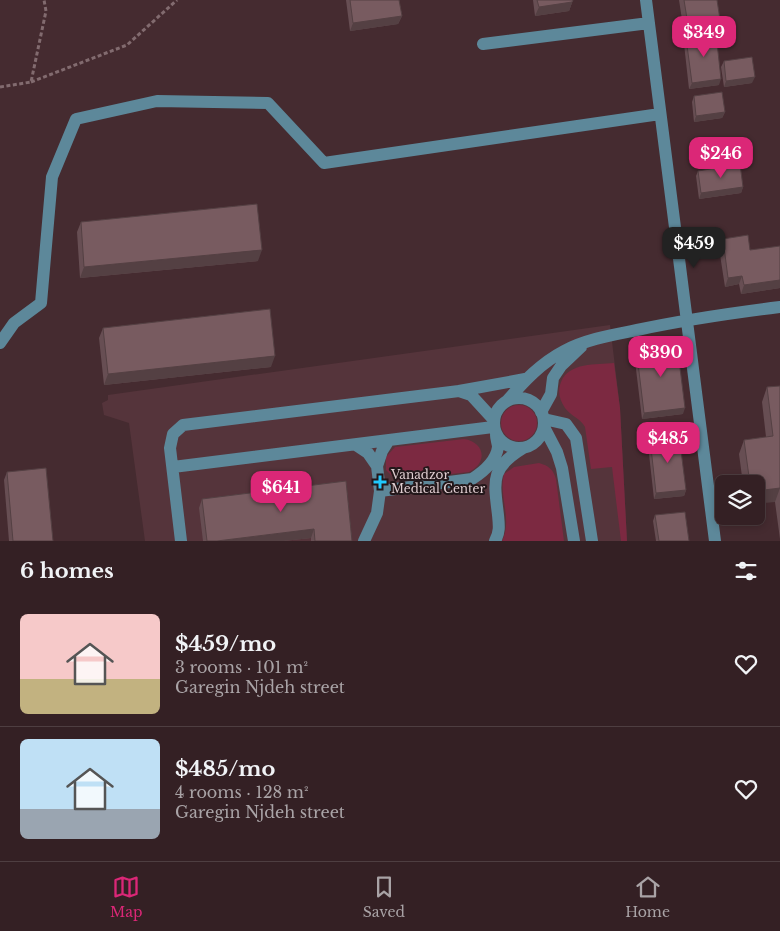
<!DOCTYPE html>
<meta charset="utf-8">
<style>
body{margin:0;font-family:"Libre Baskerville",serif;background:#3c282c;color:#f1f3f6;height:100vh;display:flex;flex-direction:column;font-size:19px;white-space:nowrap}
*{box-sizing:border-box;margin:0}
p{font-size:16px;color:#a9a3a6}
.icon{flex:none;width:28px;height:28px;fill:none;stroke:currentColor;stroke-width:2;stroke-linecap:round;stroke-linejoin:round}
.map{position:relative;height:541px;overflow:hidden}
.sheet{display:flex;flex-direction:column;background:#342024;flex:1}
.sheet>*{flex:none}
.fabs{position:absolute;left:715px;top:475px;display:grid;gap:10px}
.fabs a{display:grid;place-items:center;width:50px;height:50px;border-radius:8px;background:#342024;box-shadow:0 2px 8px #0003,0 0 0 1px #4e3e41;font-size:25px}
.price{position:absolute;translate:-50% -42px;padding:0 11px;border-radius:10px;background:#db2777;color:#fff;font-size:16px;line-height:32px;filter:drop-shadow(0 1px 2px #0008)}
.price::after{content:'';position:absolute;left:50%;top:30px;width:15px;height:11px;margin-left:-8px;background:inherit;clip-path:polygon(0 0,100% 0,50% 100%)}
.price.active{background:#222;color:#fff}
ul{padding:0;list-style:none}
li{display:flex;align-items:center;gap:15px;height:125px;padding:0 20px}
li+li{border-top:1px solid #4e3e41}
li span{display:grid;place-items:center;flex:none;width:140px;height:100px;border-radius:8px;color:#555}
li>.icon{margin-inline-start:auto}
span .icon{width:60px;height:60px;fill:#fffc;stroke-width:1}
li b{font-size:21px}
h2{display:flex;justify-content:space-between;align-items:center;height:60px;padding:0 20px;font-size:21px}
.menu{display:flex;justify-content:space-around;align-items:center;height:70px;border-top:1px solid #4e3e41;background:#342024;font-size:14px;color:#a9a3a6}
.menu a{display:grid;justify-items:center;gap:2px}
.menu .active{color:#db2777}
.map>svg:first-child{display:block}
</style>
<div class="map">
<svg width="780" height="541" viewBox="0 0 780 541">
<rect width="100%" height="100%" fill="#452b30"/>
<path fill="#55343b" d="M 610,325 L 620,408 L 627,541 L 145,541 L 129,423 L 104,415 L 102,403 L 108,400 L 108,395 Z"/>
<path fill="#7c2941" d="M 614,363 L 620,408 L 627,541 L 621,541 L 612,467 L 591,469 L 585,427 C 581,419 571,416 565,408 C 560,400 557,392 561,382 C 569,362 596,365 614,363 Z
M501 423a18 18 0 1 1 36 0a18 18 0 1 1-36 0Z
M 464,439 C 485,442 488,463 469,472 L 399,480 L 394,478 L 386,470 L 386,457 L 395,447 Z
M 539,463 C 549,466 553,469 556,479 L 564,541 L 502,541 C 513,519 498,496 504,474 L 514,467 Z"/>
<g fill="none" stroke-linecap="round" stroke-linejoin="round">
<path stroke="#826b6f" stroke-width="3" stroke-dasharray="4 2.5" stroke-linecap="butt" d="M 31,82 L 127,45 L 177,0
M 0,87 L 31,82 L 46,11 L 44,0"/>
<path stroke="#5d889a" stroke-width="12" d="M 646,0 L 715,541
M 483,44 L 649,23
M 0,343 L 14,323 L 41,303 L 52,177 L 76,119 L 157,101 L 268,103 L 324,163 L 660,114
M 459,391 L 525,379
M494 423a25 25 0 1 1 50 0a25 25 0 1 1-50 0Z
M 507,401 C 524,381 541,363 564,351 C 587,339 612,335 637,330 C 684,320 732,313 780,307
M 541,412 L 551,394 L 553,378 L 561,366 L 581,347
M 544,419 L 566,424 L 576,438 L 592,541
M 544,427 L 557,452 L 562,468 L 574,541
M 356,445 L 368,453 L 377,466
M 173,467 L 493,427
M 380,491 L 472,479 C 483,472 496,462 498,447 C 498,444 496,439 496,435
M 181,541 L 170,448 L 173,434 L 183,425 L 459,391 L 471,395 L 493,419
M 364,541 L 377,513 L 380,491 L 377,466 L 382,451 L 389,440
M 495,541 C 500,532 499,525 498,515 C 494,481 490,468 523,448"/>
</g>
<path fill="#674e53" d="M 346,0 L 399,0 L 402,16 L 398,24 L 350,31 Z
M 533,0 L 573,0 L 569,11 L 535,16 Z
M 679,0 L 717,0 L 718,35 L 716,35 L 719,85 L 689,89 L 684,44 L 685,39 Z
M 724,61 L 752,83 L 724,87 L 721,67 Z
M 694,96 L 725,112 L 722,118 L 694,122 L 692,102 Z
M 698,171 L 743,187 L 741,193 L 699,199 L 696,176 Z
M 81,222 L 258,261 L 80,278 L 77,232 Z
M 723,239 L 750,250 L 780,248 L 780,288 L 741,294 L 739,284 L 725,287 L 719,248 Z
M 103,328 L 271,367 L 104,385 L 99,338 Z
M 653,340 L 683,414 L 642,419 L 635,361 L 637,355 L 652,354 L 651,346 Z
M 780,386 L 780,539 L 775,502 L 756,484 L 743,484 L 739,454 L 744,440 L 766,437 L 762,402 L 767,387 Z
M 650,439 L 686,490 L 684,496 L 654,499 L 648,445 Z
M 7,472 L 53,541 L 9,541 L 4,480 Z
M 346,481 L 352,541 L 311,541 L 311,538 L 283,541 L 203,541 L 199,508 L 202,499 Z
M 655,515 L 689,541 L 656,541 L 653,521 Z"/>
<path fill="#544043" d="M 573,0 L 569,11 L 535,16 L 539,7 Z
M 402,16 L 398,24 L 350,31 L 353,23 Z
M 721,26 L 718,35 L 686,40 L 689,31 Z
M 755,77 L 752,83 L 724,87 L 726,81 Z
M 721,79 L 719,85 L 689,89 L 692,83 Z
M 725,112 L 722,118 L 694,122 L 696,116 Z
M 743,187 L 741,193 L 699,199 L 701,193 Z
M 262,250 L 258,261 L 80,278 L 84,267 Z
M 742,276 L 739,284 L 725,287 L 728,278 Z
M 780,280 L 780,288 L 741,294 L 744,285 Z
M 275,356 L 271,367 L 104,385 L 108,374 Z
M 685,408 L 683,414 L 642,419 L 644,413 Z
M 780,488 L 775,502 L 756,504 L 756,491 Z
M 686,490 L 684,496 L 654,499 L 656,493 Z
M 314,529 L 311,538 L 283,541 L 217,541 Z"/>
<path fill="#785b60" stroke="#544043" d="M 350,0 L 399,0 L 402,16 L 353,23 Z
M 537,0 L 573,0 L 572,2 L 539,7 Z
M 684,0 L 717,0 L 721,26 L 689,31 Z
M 716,34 L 721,79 L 692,83 L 686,38 Z
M 752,57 L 755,77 L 726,81 L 724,61 Z
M 722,92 L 725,112 L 696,116 L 694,96 Z
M 740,164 L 743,187 L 701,193 L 698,171 Z
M 257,204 L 262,250 L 84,267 L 81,222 Z
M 748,235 L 750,250 L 780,246 L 780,280 L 744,285 L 742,276 L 728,278 L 723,239 Z
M 270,309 L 275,356 L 108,374 L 103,328 Z
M 666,338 L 677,344 L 685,408 L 644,413 L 637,355 L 654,353 L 653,340 Z
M 780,386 L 780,488 L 756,491 L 756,484 L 750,484 L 744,440 L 773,436 L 767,387 Z
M 679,435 L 686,490 L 656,493 L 650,439 Z
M 46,468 L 53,541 L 13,541 L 7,472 Z
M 346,481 L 352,541 L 315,541 L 314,529 L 217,541 L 207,541 L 202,499 Z
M 685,512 L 689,541 L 659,541 L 655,515 Z"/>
<path fill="#20c9fd" stroke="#23171a" stroke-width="2" d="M377.5 474.5h5v5h5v5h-5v5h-5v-5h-5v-5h5z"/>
<g text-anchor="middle" stroke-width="4" stroke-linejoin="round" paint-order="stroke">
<g font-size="12" fill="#dfcdd0" stroke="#23171a" text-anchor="start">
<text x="391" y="479">Vanadzor<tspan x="391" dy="14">Medical Center</tspan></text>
</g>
</g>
</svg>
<div class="fabs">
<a><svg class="icon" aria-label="layers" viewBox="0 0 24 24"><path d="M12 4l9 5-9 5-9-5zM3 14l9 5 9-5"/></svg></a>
</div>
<b class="price" style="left:704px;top:58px">$349</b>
<b class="price" style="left:721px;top:179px">$246</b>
<b class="price active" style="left:694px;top:269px">$459</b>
<b class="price" style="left:661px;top:378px">$390</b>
<b class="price" style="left:668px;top:464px">$485</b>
<b class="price" style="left:281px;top:513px">$641</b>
</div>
<section class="sheet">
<h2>6 homes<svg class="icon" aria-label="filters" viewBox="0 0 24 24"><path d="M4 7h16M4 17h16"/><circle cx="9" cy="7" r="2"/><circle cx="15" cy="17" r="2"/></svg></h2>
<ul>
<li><span style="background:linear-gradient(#f6c9c9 65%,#c2b280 0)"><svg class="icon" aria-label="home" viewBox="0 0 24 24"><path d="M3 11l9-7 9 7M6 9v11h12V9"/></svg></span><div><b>$459/mo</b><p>3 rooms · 101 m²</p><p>Garegin Njdeh street</p></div><svg class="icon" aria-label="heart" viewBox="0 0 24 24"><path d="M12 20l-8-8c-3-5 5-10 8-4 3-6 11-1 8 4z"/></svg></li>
<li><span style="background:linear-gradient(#bfe0f5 70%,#9aa5b1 0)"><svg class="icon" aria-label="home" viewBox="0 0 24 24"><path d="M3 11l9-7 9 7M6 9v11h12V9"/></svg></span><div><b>$485/mo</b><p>4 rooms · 128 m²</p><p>Garegin Njdeh street</p></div><svg class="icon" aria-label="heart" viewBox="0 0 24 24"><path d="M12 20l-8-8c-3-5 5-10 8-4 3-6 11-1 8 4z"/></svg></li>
</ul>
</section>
<nav class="menu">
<a class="active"><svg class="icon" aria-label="map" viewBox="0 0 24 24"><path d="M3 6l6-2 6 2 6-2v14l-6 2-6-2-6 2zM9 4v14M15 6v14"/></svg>Map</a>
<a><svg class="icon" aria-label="saved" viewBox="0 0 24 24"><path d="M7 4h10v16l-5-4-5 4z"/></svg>Saved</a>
<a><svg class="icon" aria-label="home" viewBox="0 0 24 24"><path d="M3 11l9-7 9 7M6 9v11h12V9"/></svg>Home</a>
</nav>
